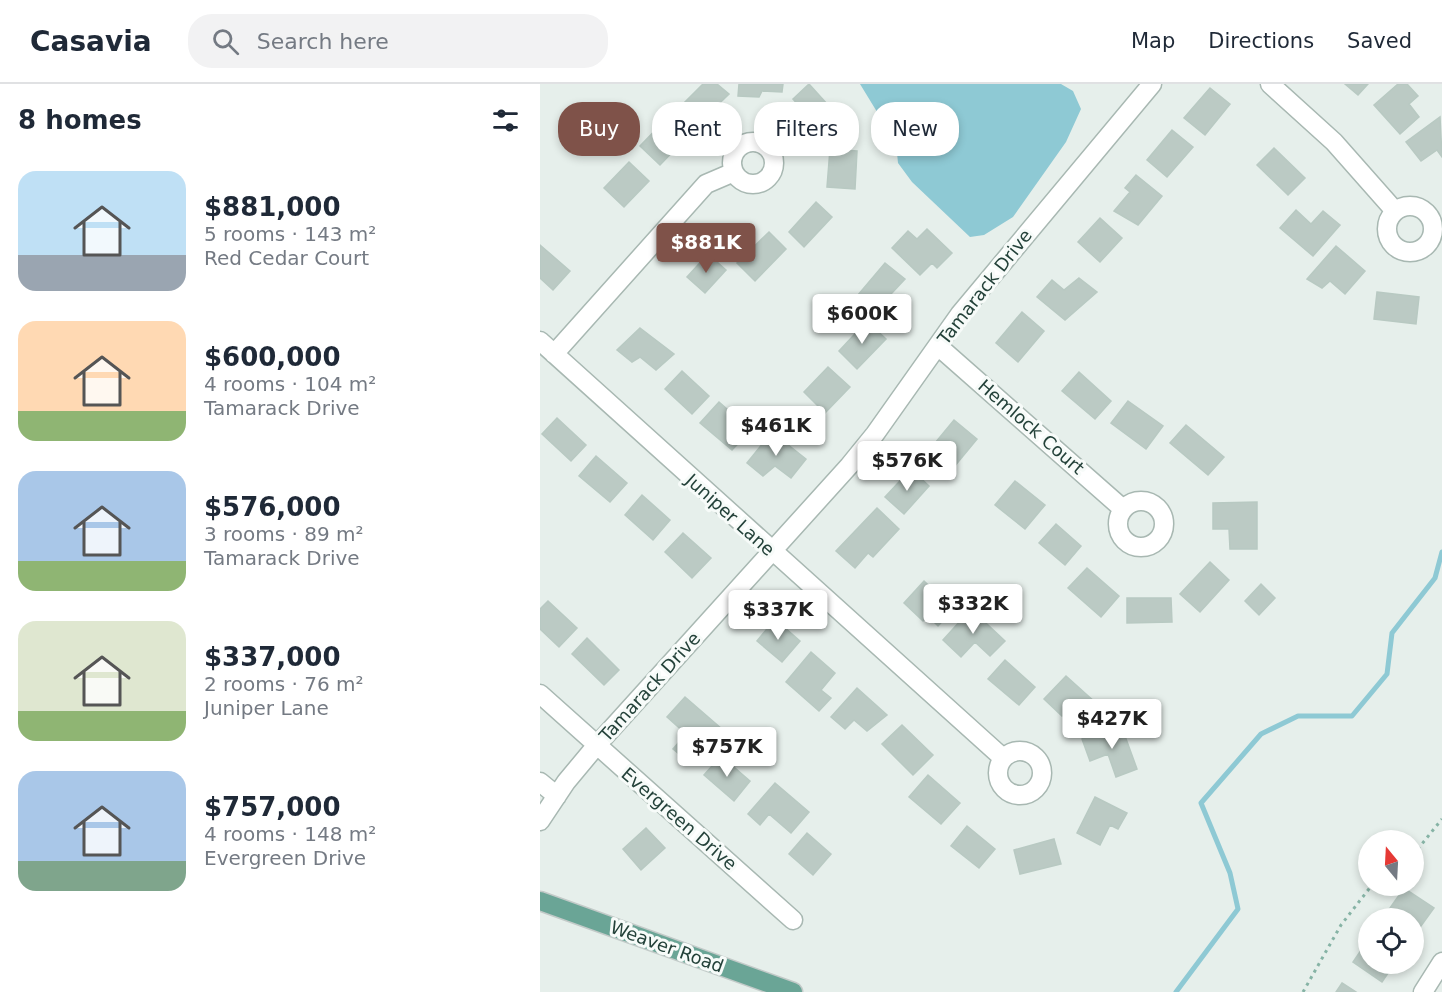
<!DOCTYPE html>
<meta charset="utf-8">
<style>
body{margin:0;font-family:"DejaVu Sans",sans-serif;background:#f2f2f3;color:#1f2937;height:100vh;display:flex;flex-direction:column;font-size:22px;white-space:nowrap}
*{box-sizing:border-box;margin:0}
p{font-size:20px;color:#747a83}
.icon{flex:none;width:33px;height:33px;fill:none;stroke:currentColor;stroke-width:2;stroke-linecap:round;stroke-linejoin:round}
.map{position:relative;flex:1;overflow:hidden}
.sheet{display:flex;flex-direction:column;background:#fff;width:540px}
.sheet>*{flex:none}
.hud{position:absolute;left:18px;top:18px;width:570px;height:54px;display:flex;gap:12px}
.needle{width:39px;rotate:342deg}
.controls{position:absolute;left:818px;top:746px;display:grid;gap:12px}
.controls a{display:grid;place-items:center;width:66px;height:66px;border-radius:50%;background:#fff;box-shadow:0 3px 9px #0003;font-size:30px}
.price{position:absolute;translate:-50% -51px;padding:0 14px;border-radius:6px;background:#fff;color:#222;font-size:20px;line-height:39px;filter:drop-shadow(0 2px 3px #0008)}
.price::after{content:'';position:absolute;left:50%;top:36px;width:18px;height:14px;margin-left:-9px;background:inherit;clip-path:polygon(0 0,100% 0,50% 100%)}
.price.on{background:#7f5249;color:#fff}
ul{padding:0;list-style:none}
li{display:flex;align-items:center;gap:18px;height:150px;padding:0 18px}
li span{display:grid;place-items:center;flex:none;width:168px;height:120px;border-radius:18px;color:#555}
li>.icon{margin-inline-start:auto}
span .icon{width:72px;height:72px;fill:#fffc;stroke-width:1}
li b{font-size:26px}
h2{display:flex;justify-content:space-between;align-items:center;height:72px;padding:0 18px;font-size:26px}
.chip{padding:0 21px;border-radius:24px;background:#fff;box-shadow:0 3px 9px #0003;font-size:21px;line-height:54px}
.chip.on{background:#7f5249;color:#fff}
header{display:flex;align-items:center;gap:36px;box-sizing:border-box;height:84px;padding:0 30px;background:#fff;border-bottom:2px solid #e0e1e3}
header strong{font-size:28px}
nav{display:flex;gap:33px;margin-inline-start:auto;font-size:21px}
.search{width:420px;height:54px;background:#f2f2f3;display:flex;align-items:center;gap:15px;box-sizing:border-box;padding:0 21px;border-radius:24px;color:#747a83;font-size:22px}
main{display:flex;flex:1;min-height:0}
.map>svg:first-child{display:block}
</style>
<header>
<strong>Casavia</strong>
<div class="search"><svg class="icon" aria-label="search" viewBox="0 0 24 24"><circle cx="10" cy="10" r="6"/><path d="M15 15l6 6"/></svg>Search here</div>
<nav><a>Map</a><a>Directions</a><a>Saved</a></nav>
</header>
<main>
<section class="sheet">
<h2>8 homes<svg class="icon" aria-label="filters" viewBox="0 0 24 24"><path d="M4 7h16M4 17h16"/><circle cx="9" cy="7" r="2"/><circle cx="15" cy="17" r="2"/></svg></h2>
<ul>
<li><span style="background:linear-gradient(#bfe0f5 70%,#9aa5b1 0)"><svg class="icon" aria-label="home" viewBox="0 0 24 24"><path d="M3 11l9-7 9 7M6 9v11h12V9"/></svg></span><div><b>$881,000</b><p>5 rooms · 143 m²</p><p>Red Cedar Court</p></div></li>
<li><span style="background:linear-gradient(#ffd9b3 75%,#8fb573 0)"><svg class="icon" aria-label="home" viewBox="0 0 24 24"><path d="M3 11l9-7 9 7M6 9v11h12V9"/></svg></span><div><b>$600,000</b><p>4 rooms · 104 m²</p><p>Tamarack Drive</p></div></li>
<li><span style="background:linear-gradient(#a9c7e8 75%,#8fb573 0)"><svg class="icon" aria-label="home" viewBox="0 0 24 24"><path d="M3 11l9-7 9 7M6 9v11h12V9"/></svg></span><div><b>$576,000</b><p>3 rooms · 89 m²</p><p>Tamarack Drive</p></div></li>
<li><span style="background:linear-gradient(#dfe7d0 75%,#8fb573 0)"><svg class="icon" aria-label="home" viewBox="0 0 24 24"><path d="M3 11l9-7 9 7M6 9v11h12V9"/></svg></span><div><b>$337,000</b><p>2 rooms · 76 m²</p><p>Juniper Lane</p></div></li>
<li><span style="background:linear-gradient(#a9c7e8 75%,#7fa58c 0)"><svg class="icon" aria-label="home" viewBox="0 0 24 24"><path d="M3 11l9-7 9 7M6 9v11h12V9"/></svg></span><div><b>$757,000</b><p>4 rooms · 148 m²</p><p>Evergreen Drive</p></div></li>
</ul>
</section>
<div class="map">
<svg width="902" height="908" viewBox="0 0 902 908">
<rect width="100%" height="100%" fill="#e6efeb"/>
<path fill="#8ec9d4" d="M 320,0 L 521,0 L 533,7 L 541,25 L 526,58 L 473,133 L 444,151 L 430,153 L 372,98 L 358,79 L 356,59 Z"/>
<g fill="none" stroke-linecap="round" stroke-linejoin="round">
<path stroke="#8ec9d4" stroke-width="5" d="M 636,908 L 698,825 L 690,789 L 661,719 L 721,650 L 758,632 L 812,632 L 847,590 L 852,549 L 895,494 L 902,468"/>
</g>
<path fill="#bbcac4" stroke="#b8c9c2" stroke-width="1.5" d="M 163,0 L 177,0 L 189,10 L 157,41 L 137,26 Z
M 199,0 L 243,0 L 242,8 L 222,7 L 219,13 L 198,12 Z
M 269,0 L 297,31 L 280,46 L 253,15 Z
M 805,0 L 828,0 L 818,11 Z
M 858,0 L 867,0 L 878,12 L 869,20 L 879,33 L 860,50 L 834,21 Z
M 670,4 L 690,20 L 665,51 L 644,34 Z
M 900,33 L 902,73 L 897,66 L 881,77 L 866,58 Z
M 126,35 L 146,54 L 120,81 L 100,62 Z
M 632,46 L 653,63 L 627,93 L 607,76 Z
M 734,64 L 765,94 L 748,111 L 717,81 Z
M 290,65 L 317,67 L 315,105 L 287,103 Z
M 89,78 L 109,97 L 84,123 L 64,104 Z
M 596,91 L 622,112 L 598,141 L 574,127 L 590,108 L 585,104 Z
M 276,118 L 292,133 L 264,163 L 249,148 Z
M 756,126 L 771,140 L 783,127 L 800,141 L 773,172 L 740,144 Z
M 560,134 L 582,154 L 560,178 L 538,158 Z
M 387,145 L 412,169 L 397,184 L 392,179 L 380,191 L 352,164 L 368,147 L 377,155 Z
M 229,148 L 246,165 L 215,197 L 197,179 Z
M 0,161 L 30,187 L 13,206 L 0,194 Z
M 796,162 L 825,187 L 805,210 L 790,197 L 782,204 L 767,195 Z
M 168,170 L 186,186 L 165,209 L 147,193 Z
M 345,179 L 365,195 L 351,210 L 364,221 L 350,238 L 318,211 Z
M 539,194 L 557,208 L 525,236 L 497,213 L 512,196 L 524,206 Z
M 837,208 L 879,213 L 876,240 L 834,235 Z
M 482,228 L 504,247 L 478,278 L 456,259 Z
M 327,237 L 346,255 L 317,285 L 299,267 Z
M 100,244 L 134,270 L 116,286 L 100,273 L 92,278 L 77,266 Z
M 288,283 L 310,303 L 285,329 L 264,308 Z
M 142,287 L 169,312 L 152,330 L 125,305 Z
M 539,288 L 571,317 L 555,335 L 522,307 Z
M 588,317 L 623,342 L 606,365 L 571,339 Z
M 179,318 L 211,346 L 192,366 L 160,339 Z
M 17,334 L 46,361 L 31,377 L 2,350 Z
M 414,336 L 437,355 L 414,383 L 391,364 Z
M 646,341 L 684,373 L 668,391 L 630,359 Z
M 232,348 L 266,375 L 251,394 L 235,382 L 223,392 L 207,379 Z
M 56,372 L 87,399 L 70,418 L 39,392 Z
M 371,385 L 389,402 L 364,430 L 345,413 Z
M 475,397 L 505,421 L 485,445 L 455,421 Z
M 102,411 L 130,436 L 113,456 L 85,431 Z
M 717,418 L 717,465 L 690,465 L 689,445 L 673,445 L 673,419 Z
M 337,424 L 359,445 L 333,473 L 328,469 L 315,484 L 296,467 Z
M 516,440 L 541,462 L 525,481 L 499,459 Z
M 143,449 L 171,474 L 152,494 L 125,468 Z
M 670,478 L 689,496 L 660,528 L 640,510 Z
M 547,484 L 579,512 L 561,533 L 528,504 Z
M 384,497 L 414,525 L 398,542 L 388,532 L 383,537 L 364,519 Z
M 721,500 L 735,514 L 719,531 L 705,517 Z
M 587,514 L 631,514 L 632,538 L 587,539 Z
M 8,517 L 37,544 L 19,563 L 0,545 L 0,525 Z
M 431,525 L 465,557 L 450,572 L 435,558 L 421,573 L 403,556 Z
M 235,535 L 260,557 L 242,578 L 217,557 Z
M 47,554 L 79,586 L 64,601 L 32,570 Z
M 271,568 L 295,589 L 281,606 L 291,614 L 279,627 L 246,598 Z
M 465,576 L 495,603 L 479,621 L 448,595 Z
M 526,592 L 556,619 L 541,635 L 531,626 L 522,632 L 504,615 Z
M 317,604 L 347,631 L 327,647 L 314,636 L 305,645 L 291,633 Z
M 145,613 L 182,645 L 151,680 L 133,665 L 146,650 L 127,633 Z
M 362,641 L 393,671 L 373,691 L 342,660 Z
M 581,641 L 597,685 L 576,693 L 568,670 L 550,677 L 542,655 Z
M 181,672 L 210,697 L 194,717 L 164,691 Z
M 388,691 L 420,719 L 401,740 L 369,713 Z
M 235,699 L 269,728 L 251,749 L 229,730 L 220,741 L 208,730 Z
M 555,713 L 587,729 L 578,745 L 570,741 L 560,761 L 537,749 Z
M 427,742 L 455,765 L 439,784 L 411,762 Z
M 106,744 L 125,764 L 101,786 L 83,765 Z
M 267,749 L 291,770 L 273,791 L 249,770 Z
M 514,755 L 521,780 L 480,790 L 474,766 Z
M 864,804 L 894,824 L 873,853 L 873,834 L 843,834 Z
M 828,856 L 828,879 L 855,879 L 842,898 L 813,878 Z
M 802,899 L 816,908 L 796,908 Z"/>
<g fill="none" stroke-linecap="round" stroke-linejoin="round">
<defs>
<path id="minor" d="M 730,0 L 794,58 L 855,127
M192 79a21 21 0 1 1 42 0a21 21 0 1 1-42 0Z
M847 145a23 23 0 1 1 46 0a23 23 0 1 1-46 0Z
M 0,257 L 463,674
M 398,262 L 583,425
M 14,270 L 166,100 L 194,88
M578 440a23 23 0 1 1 46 0a23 23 0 1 1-46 0Z
M 0,610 L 253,836
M458 689a22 22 0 1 1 44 0a22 22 0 1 1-44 0Z
M 0,698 L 17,712
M 0,737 L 26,698 L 56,662 L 309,382 L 335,350 L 420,230 L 612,0
M 883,908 L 902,878"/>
<path id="major" d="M 0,817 L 253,908"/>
</defs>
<use href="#minor" stroke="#a8b8b2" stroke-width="21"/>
<use href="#major" stroke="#c2cac8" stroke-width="21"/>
<path stroke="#86b3a5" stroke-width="3" stroke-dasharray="3 4.5" stroke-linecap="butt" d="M 873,771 L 902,735
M 763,908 L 801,841 L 832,801"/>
<use href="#minor" stroke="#fff" stroke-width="18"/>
<use href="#major" stroke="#6aa596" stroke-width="18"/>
</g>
<g text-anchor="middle" stroke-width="6" stroke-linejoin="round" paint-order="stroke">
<g font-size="18" fill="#24423a" stroke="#f7fbf9">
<text transform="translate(445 203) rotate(-52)" y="6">Tamarack Drive</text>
<text transform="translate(491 343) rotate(41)" y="6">Hemlock Court</text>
<text transform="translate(190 431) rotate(42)" y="6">Juniper Lane</text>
<text transform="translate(110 603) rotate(-48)" y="6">Tamarack Drive</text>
<text transform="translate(139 735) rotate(41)" y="6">Evergreen Drive</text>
<text transform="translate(127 863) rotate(20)" y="6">Weaver Road</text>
</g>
</g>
</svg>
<div class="controls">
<a><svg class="needle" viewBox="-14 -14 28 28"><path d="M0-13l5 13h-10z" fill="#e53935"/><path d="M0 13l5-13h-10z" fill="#747a83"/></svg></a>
<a><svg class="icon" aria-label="locate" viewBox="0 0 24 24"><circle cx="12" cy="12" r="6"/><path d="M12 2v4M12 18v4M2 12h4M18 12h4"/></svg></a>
</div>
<b class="price on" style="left:166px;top:190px">$881K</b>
<b class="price" style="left:322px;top:261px">$600K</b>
<b class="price" style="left:236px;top:373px">$461K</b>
<b class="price" style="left:367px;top:408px">$576K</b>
<b class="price" style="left:433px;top:551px">$332K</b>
<b class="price" style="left:238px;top:557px">$337K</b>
<b class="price" style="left:572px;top:666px">$427K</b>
<b class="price" style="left:187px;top:694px">$757K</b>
<div class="hud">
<a class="chip on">Buy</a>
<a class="chip">Rent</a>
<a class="chip">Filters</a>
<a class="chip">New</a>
</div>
</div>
</main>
